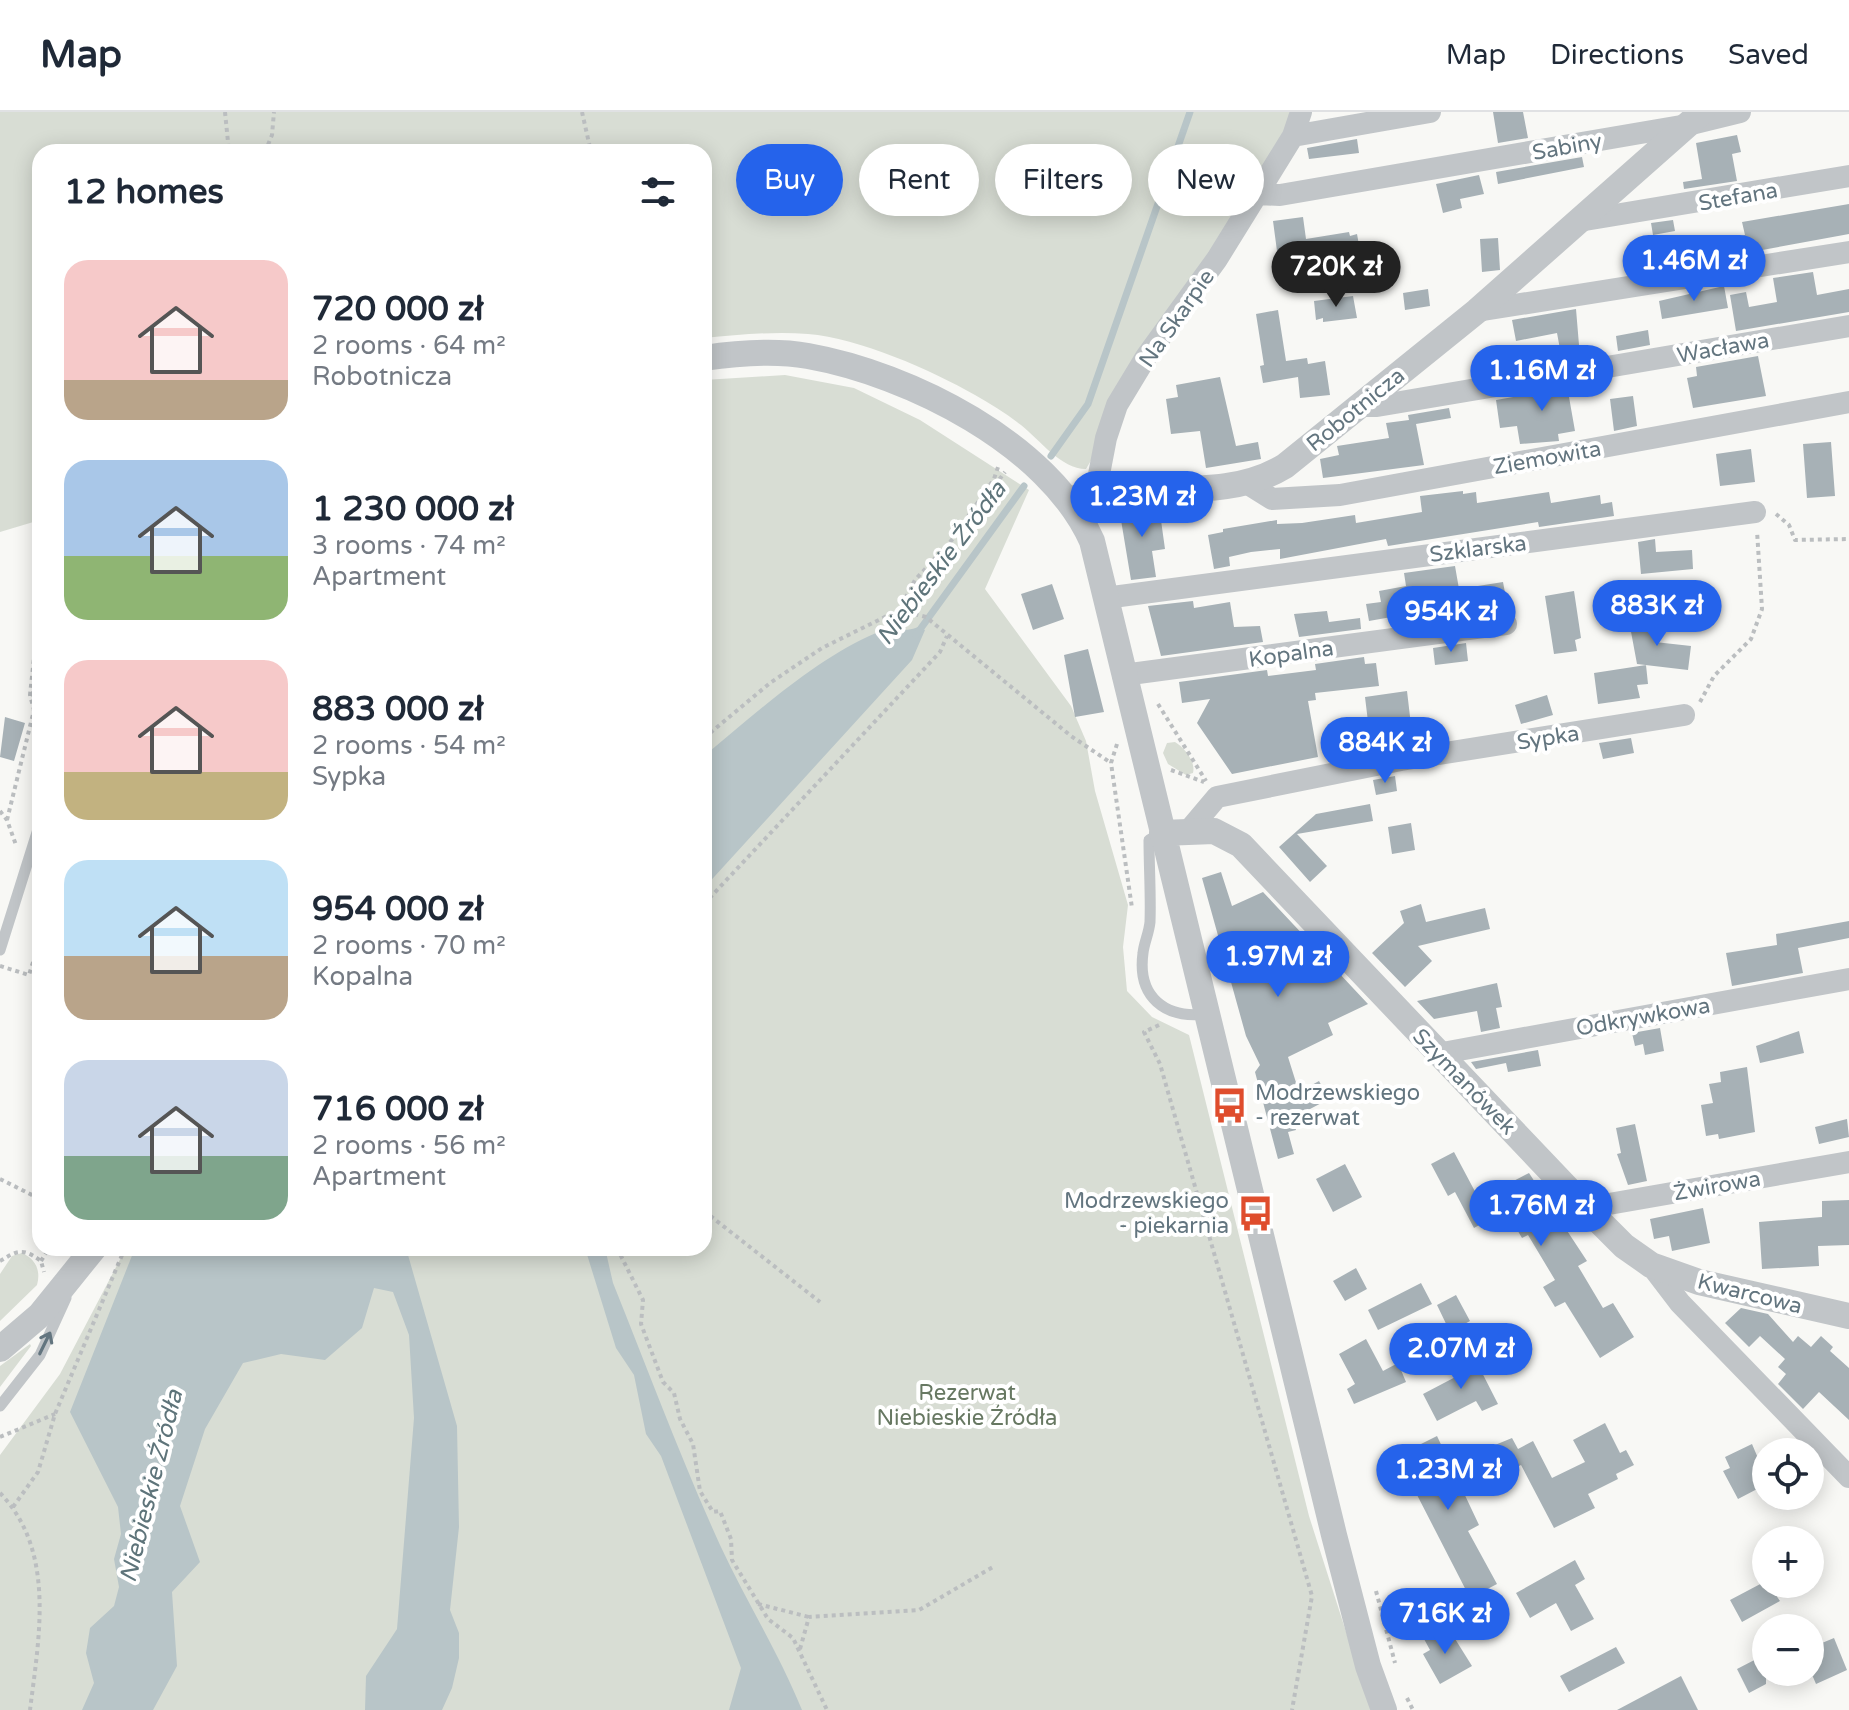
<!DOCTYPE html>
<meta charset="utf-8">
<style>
body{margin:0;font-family:"Varela Round",sans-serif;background:#f2f2f3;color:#1f2937;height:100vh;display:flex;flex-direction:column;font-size:30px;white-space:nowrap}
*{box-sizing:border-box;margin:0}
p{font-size:26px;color:#747a83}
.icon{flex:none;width:44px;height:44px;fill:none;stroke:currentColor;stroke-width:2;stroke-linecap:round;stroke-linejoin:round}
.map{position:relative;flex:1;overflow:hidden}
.drawer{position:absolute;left:32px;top:32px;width:680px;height:1112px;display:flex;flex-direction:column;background:#fff;border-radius:24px;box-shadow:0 4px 20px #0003}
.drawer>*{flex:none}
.banner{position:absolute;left:736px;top:32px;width:760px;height:72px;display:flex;gap:16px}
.buttons{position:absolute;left:1752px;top:1326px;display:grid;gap:16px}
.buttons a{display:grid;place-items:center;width:72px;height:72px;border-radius:50%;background:#fff;box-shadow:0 4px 20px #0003;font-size:40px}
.price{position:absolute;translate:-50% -68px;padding:0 18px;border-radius:28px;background:#2563eb;color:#fff;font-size:26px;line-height:52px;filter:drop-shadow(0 2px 4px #0008)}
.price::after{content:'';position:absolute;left:50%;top:48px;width:24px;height:18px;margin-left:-12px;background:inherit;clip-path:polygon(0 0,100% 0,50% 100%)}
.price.on{background:#222;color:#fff}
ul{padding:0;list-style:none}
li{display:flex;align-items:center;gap:24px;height:200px;padding:0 32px}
li span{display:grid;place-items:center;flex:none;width:224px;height:160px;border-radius:24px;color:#555}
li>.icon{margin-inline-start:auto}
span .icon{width:96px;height:96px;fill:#fffc;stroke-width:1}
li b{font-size:34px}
h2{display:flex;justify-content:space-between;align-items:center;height:96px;padding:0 32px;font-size:34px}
.chip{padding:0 28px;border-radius:36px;background:#fff;box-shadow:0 4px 20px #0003;font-size:28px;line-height:72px}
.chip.on{background:#2563eb;color:#fff}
header{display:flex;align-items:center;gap:48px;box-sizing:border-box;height:112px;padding:0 40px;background:#fff;border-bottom:2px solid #e0e1e3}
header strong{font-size:38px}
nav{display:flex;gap:44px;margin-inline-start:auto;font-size:28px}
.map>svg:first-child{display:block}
</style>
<header>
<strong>Map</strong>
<nav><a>Map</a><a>Directions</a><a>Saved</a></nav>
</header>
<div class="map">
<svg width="1849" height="1598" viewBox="0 0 1849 1598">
<rect width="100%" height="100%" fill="#f8f8f5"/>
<path fill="#d8ddd4" d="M 0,0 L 1292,0 L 1286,21 L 1086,357 C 1061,357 1040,328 1021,313 C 1007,302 991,292 975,283 C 931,258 859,226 808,222 C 773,219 739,223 704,226 L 704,40 L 40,40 L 40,408 L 0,420 Z
M 785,263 L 854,276 L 920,308 L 1029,378 L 985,477 L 1071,594 L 1086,629 L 1095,679 L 1128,793 L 1123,835 L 1127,879 L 1152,905 L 1189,923 L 1309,1404 L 1371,1598 L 0,1598 L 0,1343 L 60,1262 L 126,1136 L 704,1136 L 704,268 Z
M 1167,631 L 1175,630 C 1184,635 1196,650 1193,661 L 1186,663 L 1168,652 L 1163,641 Z
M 22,1141 C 36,1147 41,1159 37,1173 L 0,1209 L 0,1162 L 12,1144 Z
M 30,1232 L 31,1234 L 0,1275 L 0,1254 Z"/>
<path fill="#b8c5c8" d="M 918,515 L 925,518 L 912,548 L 704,776 L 704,644 C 755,602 815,547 876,521 C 890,515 905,521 918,515 Z
M 135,1136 L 406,1136 L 457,1314 L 459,1415 L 450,1498 L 459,1521 L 459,1546 L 452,1576 L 442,1598 L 365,1598 L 366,1564 L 397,1517 L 414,1306 L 409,1223 L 393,1180 L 374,1176 L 362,1216 L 325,1248 L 281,1242 L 243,1251 L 205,1317 L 180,1394 L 200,1450 L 172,1480 L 177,1554 L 153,1598 L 82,1598 L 94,1571 L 86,1541 L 90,1516 L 114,1494 L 119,1475 L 114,1447 L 121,1422 L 118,1395 L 70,1300 Z
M 585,1136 L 605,1136 L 613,1171 C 648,1258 681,1347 720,1433 C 746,1489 779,1541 802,1598 L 729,1598 L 741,1556 L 661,1344 L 646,1322 L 634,1263 L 616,1236 Z"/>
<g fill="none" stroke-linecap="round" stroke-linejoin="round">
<path stroke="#b8c5c8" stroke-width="7" d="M 1051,344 L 1088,292 L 1190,0
M 916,523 L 1024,374"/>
</g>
<path fill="#a7b1b6" d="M 1493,0 L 1523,0 L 1528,26 L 1498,31 Z
M 1737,23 L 1741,40 L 1732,42 L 1737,69 L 1684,77 L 1683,70 L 1702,67 L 1696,31 Z
M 1357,27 L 1359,41 L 1309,47 L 1307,36 Z
M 1582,45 L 1584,55 L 1498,72 L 1496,60 Z
M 1479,63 L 1484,82 L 1460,87 L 1462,96 L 1443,101 L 1436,72 Z
M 1849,92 L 1849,122 L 1719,146 L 1716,127 L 1745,123 L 1742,110 Z
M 1303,105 L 1306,127 L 1349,120 L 1350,124 L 1357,122 L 1366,172 L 1344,176 L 1339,145 L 1279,154 L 1273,109 Z
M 1673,108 L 1675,119 L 1653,123 L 1651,111 Z
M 1498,126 L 1500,158 L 1482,160 L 1480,127 Z
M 1813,160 L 1817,183 L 1849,177 L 1849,200 L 1736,219 L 1730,183 L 1746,180 L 1749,195 L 1777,190 L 1773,166 Z
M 1724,174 L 1728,196 L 1662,207 L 1659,189 Z
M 1428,177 L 1430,194 L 1405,198 L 1403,181 Z
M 1353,184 L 1357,206 L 1323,210 L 1323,206 L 1316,208 L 1314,189 Z
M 1576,197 L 1580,245 L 1562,248 L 1557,221 L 1516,229 L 1512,208 Z
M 1278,198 L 1286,249 L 1307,246 L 1308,252 L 1325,249 L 1330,283 L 1300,286 L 1298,265 L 1263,271 L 1260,254 L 1264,253 L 1256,202 Z
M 1648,218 L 1650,233 L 1618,239 L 1616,224 Z
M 1758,244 L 1766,284 L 1693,296 L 1687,266 L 1697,264 L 1696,255 Z
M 1220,265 L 1236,334 L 1258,330 L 1261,347 L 1206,356 L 1200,319 L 1171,322 L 1166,287 L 1178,285 L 1176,273 Z
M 1601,270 L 1603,279 L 1569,285 L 1575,319 L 1558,322 L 1559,329 L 1520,332 L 1517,314 L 1500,316 L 1496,288 Z
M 1633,284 L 1637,314 L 1614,319 L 1610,287 Z
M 1449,296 L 1451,306 L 1416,312 L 1424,353 L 1323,366 L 1320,347 L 1339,343 L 1337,334 L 1389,326 L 1386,311 L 1409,308 L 1408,303 Z
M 1831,330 L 1835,384 L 1807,386 L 1803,332 Z
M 1751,337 L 1755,370 L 1720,374 L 1716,342 Z
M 1463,379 L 1463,382 L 1476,380 L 1477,391 L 1549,380 L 1551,391 L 1600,383 L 1601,392 L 1612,390 L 1614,404 L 1539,415 L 1538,410 L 1388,434 L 1386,427 L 1280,447 L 1280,437 L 1251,440 L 1229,445 L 1230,454 L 1214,457 L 1208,423 L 1223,420 L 1223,417 L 1277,408 L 1277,412 L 1302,411 L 1355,403 L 1356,411 L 1422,400 L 1420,384 Z
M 1159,394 L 1165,437 L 1152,439 L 1156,465 L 1131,468 L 1119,396 Z
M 1655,427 L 1656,440 L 1692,438 L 1693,457 L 1641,462 L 1638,430 Z
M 1455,454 L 1459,477 L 1503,470 L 1506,486 L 1498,488 L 1499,499 L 1398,512 L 1397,504 L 1369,509 L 1366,492 L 1381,490 L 1379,479 L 1406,474 L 1404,461 Z
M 1052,472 L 1064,507 L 1033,518 L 1021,482 Z
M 1574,479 L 1581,526 L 1575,528 L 1577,539 L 1554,542 L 1545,484 Z
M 1193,489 L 1194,496 L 1230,490 L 1234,515 L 1260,514 L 1263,530 L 1161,544 L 1148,494 Z
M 1327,499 L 1329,510 L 1360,506 L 1361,517 L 1299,525 L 1294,502 Z
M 1650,505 L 1655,530 L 1691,534 L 1688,558 L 1637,552 L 1629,509 Z
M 1466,531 L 1468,549 L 1435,553 L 1433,536 Z
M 1088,537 L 1104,600 L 1075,605 L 1064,543 Z
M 1364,545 L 1365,552 L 1376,551 L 1379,574 L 1315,581 L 1316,588 L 1308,589 L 1318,645 L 1232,662 L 1197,611 L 1210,587 L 1182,591 L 1179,570 L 1267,558 L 1268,564 L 1316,558 L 1315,552 Z
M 1646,553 L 1648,572 L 1637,573 L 1640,586 L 1598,592 L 1594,561 Z
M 1407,579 L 1411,613 L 1369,618 L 1365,585 Z
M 1547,583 L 1553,603 L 1521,612 L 1515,593 Z
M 5,605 L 25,611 L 14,649 L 0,645 Z
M 1631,626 L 1634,641 L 1603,647 L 1599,631 Z
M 1395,664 L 1397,679 L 1376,683 L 1373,668 Z
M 1370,692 L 1373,709 L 1297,722 L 1327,754 L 1310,770 L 1279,735 L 1316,702 Z
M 1411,711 L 1415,738 L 1392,742 L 1388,715 Z
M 1221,760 L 1232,794 L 1263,780 L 1368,892 L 1328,911 L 1333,923 L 1288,945 L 1299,980 L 1319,969 L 1329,987 L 1293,1006 L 1296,1018 L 1288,1020 L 1294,1042 L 1278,1047 L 1255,960 L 1260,953 L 1246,924 L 1202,766 Z
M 1421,792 L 1426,810 L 1485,796 L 1490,817 L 1418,834 L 1432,849 L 1405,875 L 1372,841 L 1404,811 L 1400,799 Z
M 1849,809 L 1849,826 L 1798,836 L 1803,861 L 1732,874 L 1726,841 L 1777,833 L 1776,822 Z
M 1497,871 L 1502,895 L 1496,896 L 1500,916 L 1481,920 L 1477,899 L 1434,907 L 1417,889 Z
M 1660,916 L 1664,939 L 1645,943 L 1643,932 L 1635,934 L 1632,921 Z
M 1799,919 L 1804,941 L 1760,951 L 1756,934 Z
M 1538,938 L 1541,954 L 1508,960 L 1506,951 L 1476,957 L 1471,950 Z
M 1747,955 L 1755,1020 L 1719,1027 L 1718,1022 L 1706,1024 L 1701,993 L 1713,991 L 1709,972 L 1721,970 L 1720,960 Z
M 1847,1007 L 1849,1025 L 1819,1032 L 1815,1015 Z
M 1635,1012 L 1647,1069 L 1628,1073 L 1617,1042 L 1621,1041 L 1616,1016 Z
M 1454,1040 L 1479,1087 L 1529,1061 L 1587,1149 L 1578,1154 L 1603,1196 L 1613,1191 L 1634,1225 L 1600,1246 L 1565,1190 L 1555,1195 L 1543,1175 L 1555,1168 L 1528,1123 L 1522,1126 L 1509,1104 L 1484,1118 L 1481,1112 L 1474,1116 L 1455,1080 L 1448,1084 L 1431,1052 Z
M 1345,1052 L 1362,1085 L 1333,1100 L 1316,1067 Z
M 1849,1088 L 1849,1133 L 1818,1134 L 1819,1154 L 1762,1157 L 1759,1110 L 1822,1105 L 1822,1089 Z
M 1703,1096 L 1710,1131 L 1672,1139 L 1669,1124 L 1654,1127 L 1650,1107 Z
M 1356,1156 L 1367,1177 L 1345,1189 L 1333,1169 Z
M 1421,1171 L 1432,1192 L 1378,1218 L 1368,1198 Z
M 1456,1183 L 1470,1209 L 1450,1220 L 1437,1193 Z
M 1741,1196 L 1768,1202 L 1793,1230 L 1798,1224 L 1811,1235 L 1821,1224 L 1833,1235 L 1830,1239 L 1849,1256 L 1849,1308 L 1819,1280 L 1803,1297 L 1778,1272 L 1786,1262 L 1778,1255 L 1785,1247 L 1760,1224 L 1749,1235 L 1725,1211 Z
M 1366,1227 L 1383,1259 L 1398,1251 L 1406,1270 L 1354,1292 L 1347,1277 L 1355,1272 L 1339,1242 Z
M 1472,1241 L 1498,1292 L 1482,1299 L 1476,1289 L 1437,1309 L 1423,1282 L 1463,1261 L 1456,1248 Z
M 1605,1311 L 1620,1341 L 1626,1338 L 1634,1353 L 1616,1362 L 1618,1367 L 1588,1382 L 1595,1396 L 1554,1416 L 1521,1353 L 1509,1359 L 1495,1333 L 1512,1326 L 1518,1337 L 1533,1329 L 1552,1366 L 1585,1350 L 1573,1328 Z
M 1437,1324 L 1479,1413 L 1468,1419 L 1497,1472 L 1470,1486 L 1397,1344 Z
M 1752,1332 L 1766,1365 L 1758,1369 L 1761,1375 L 1738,1387 L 1723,1359 L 1730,1356 L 1725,1345 Z
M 1575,1448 L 1585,1467 L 1575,1473 L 1594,1507 L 1571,1519 L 1556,1491 L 1530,1506 L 1516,1481 Z
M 1766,1469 L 1780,1489 L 1742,1510 L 1730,1488 Z
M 1447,1514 L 1472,1554 L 1440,1572 L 1423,1542 L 1430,1538 L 1424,1527 Z
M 1834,1526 L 1847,1558 L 1816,1572 L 1810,1558 L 1810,1536 Z
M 1616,1535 L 1625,1551 L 1569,1580 L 1560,1564 Z
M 1766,1542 L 1766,1572 L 1749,1581 L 1737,1557 Z
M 1681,1564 L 1698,1598 L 1617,1598 Z"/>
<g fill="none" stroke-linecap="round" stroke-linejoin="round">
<path stroke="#bbbec0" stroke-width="4" stroke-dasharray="4 4" stroke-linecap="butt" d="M 225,0 L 229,40
M 582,0 L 591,40
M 265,40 L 272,23 L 274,0
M 1776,402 L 1789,413 L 1795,428 L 1849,427
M 967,406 L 994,367 L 999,352
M 899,498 L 926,505 L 1071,624 L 1111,651
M 30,583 L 40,576
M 1700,590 L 1714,564 L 1751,527 L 1762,497 L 1757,419
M 1158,592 L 1206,669
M 704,626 L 770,571 L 822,536 L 899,498 L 915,468 L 960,419 L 1005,360
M 1117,632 L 1111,651 L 1132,796
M 1171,658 L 1204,670
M 0,699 L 7,708 L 16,733
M 7,708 L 34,598 L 30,583 L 40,490
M 704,792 L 940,540 L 947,524
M 0,854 L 29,863 L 34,847 L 40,848
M 1159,913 L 1144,920 L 1160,952 L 1312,1484 L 1292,1598
M 0,1067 L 40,1087
M 704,1099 L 820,1190
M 617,1136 L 643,1188 L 641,1212 L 663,1270 L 674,1281 L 680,1307 L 693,1332 L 700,1379 L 713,1400 L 720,1399 L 731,1427 L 732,1448 L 768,1507 L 793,1526 L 827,1598
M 0,1149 C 16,1140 21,1134 41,1149 L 44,1160
M 41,1149 L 49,1136
M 0,1325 L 55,1302
M 0,1381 C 56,1439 39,1525 30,1598
M 13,1395 L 38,1360 L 55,1302 L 125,1136
M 1376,1479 L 1395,1551
M 758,1492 L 809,1505
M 800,1537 L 809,1505 L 919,1498 L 993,1455
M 1407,1586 L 1413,1598"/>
<path stroke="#c1c5c8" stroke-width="11" d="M 1161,721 L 1149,728 C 1149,755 1151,783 1150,810 C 1149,821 1144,831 1143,841 C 1137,885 1165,907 1206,902
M 0,838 L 40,711
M 0,1294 L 40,1243 L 66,1186"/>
<path stroke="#c1c5c8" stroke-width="22" d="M 1293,24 L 1430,0
M 1257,82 L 1280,83 L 1687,13 L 1740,0
M 1579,109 L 1849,64
M 1477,199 L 1849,140
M 1360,294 L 1377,294 L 1849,214
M 1248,372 L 1272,387 L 1340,383 L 1849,290
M 1096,378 L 1106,326 L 1117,293 L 1146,245 L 1217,147 L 1293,24 L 1301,0
M 1105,486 L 1755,400
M 1123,563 L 1506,512
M 1190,717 L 1217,685 L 1401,648 L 1684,603
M 1437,942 L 1849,867
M 1586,1096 L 1849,1050
M 1651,1153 L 1680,1191 L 1849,1365"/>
<path stroke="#c1c5c8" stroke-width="26" d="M 704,246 C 738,241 774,238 808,244 C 909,262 1049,332 1092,429 L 1334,1423 L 1368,1554 L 1384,1598
M 1068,388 C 1138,365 1220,394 1285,354 L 1477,199 L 1702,0
M 1162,721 L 1214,719 L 1241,733 L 1586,1096 L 1624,1134 L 1651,1153 L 1699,1170 L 1849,1204
M 0,1237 L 40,1203 L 94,1136"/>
</g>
<defs><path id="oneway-shaft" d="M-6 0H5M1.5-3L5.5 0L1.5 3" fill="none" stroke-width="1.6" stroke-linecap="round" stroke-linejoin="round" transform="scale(2)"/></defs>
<use stroke="#63757f" href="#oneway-shaft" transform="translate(45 1231) rotate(-64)"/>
<defs>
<symbol id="bus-bare" viewBox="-9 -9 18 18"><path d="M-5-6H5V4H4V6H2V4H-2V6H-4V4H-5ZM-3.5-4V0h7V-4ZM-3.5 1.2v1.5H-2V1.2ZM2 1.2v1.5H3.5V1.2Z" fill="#df4d2d" stroke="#fff" stroke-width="2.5" paint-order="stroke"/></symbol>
</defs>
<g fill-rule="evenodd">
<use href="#bus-bare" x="1204" y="968" width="51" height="51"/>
<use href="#bus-bare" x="1230" y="1076" width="51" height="51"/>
</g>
<g text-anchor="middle" stroke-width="8" stroke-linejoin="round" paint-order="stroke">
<g font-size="22" fill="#63757f" stroke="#fff">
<text transform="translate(1567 34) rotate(-10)" y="8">Sabiny</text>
<text transform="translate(1738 84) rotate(-10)" y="8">Stefana</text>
<text transform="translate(1176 206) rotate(-55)" y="8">Na Skarpie</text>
<text transform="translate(1723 235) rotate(-10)" y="8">Wacława</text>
<text transform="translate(1355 297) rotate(-39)" y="8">Robotnicza</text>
<text transform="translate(1547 345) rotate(-10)" y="8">Ziemowita</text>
<text transform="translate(1478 436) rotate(-7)" y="8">Szklarska</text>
<text transform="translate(1291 541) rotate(-8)" y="8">Kopalna</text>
<text transform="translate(1548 625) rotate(-9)" y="8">Sypka</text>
<text transform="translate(1643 904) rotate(-10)" y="8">Odkrywkowa</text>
<text transform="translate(1465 969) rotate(46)" y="8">Szymanówek</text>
<text transform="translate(1717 1073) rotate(-10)" y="8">Żwirowa</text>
<text transform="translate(1750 1181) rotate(14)" y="8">Kwarcowa</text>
</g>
<g font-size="22" fill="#63757f" stroke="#fff" text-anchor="start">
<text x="1255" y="988">Modrzewskiego<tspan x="1255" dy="25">- rezerwat</tspan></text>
<text x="1229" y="1096" text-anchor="end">Modrzewskiego<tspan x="1229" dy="25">- piekarnia</tspan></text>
</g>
<g font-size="22" fill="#677862" stroke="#fff">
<text x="967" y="1288">Rezerwat<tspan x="967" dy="25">Niebieskie Źródła</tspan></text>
</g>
<g font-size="24" font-style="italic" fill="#5e747a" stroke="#fff">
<text transform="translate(941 451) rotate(-53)" y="8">Niebieskie Źródła</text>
<text transform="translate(151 1374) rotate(-76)" y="8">Niebieskie Źródła</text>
</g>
</g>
</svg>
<div class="buttons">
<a><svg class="icon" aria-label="locate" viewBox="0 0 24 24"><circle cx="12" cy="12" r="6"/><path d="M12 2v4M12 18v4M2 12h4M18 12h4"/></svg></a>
<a>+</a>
<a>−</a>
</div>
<b class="price" style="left:1694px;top:191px">1.46M zł</b>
<b class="price on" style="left:1336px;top:197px">720K zł</b>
<b class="price" style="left:1542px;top:301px">1.16M zł</b>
<b class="price" style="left:1142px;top:427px">1.23M zł</b>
<b class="price" style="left:1657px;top:536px">883K zł</b>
<b class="price" style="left:1451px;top:542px">954K zł</b>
<b class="price" style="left:1385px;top:673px">884K zł</b>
<b class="price" style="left:1278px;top:887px">1.97M zł</b>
<b class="price" style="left:1541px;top:1136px">1.76M zł</b>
<b class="price" style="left:1461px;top:1279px">2.07M zł</b>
<b class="price" style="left:1448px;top:1400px">1.23M zł</b>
<b class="price" style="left:1445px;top:1544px">716K zł</b>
<div class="banner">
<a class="chip on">Buy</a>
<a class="chip">Rent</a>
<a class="chip">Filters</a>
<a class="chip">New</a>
</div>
<section class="drawer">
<h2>12 homes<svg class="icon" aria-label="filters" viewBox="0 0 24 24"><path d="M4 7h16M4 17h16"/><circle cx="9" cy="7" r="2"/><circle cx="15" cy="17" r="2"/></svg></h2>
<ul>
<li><span style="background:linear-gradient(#f6c9c9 75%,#b9a48a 0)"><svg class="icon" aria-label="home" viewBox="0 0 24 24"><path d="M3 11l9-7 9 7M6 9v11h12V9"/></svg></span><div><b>720 000 zł</b><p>2 rooms · 64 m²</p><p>Robotnicza</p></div></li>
<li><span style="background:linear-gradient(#a9c7e8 60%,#8fb573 0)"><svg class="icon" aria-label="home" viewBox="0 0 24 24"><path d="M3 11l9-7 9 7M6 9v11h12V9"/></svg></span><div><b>1 230 000 zł</b><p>3 rooms · 74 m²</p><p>Apartment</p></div></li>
<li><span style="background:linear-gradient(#f6c9c9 70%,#c2b280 0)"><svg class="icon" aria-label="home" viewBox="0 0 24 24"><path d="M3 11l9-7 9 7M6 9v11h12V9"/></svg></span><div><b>883 000 zł</b><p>2 rooms · 54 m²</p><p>Sypka</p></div></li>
<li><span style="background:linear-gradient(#bfe0f5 60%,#b9a48a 0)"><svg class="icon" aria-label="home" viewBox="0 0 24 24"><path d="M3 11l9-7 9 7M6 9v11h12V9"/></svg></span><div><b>954 000 zł</b><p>2 rooms · 70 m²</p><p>Kopalna</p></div></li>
<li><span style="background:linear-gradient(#c9d6e8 60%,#7fa58c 0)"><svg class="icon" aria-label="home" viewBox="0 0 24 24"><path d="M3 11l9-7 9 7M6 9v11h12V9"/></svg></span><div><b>716 000 zł</b><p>2 rooms · 56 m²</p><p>Apartment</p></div></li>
</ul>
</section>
</div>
